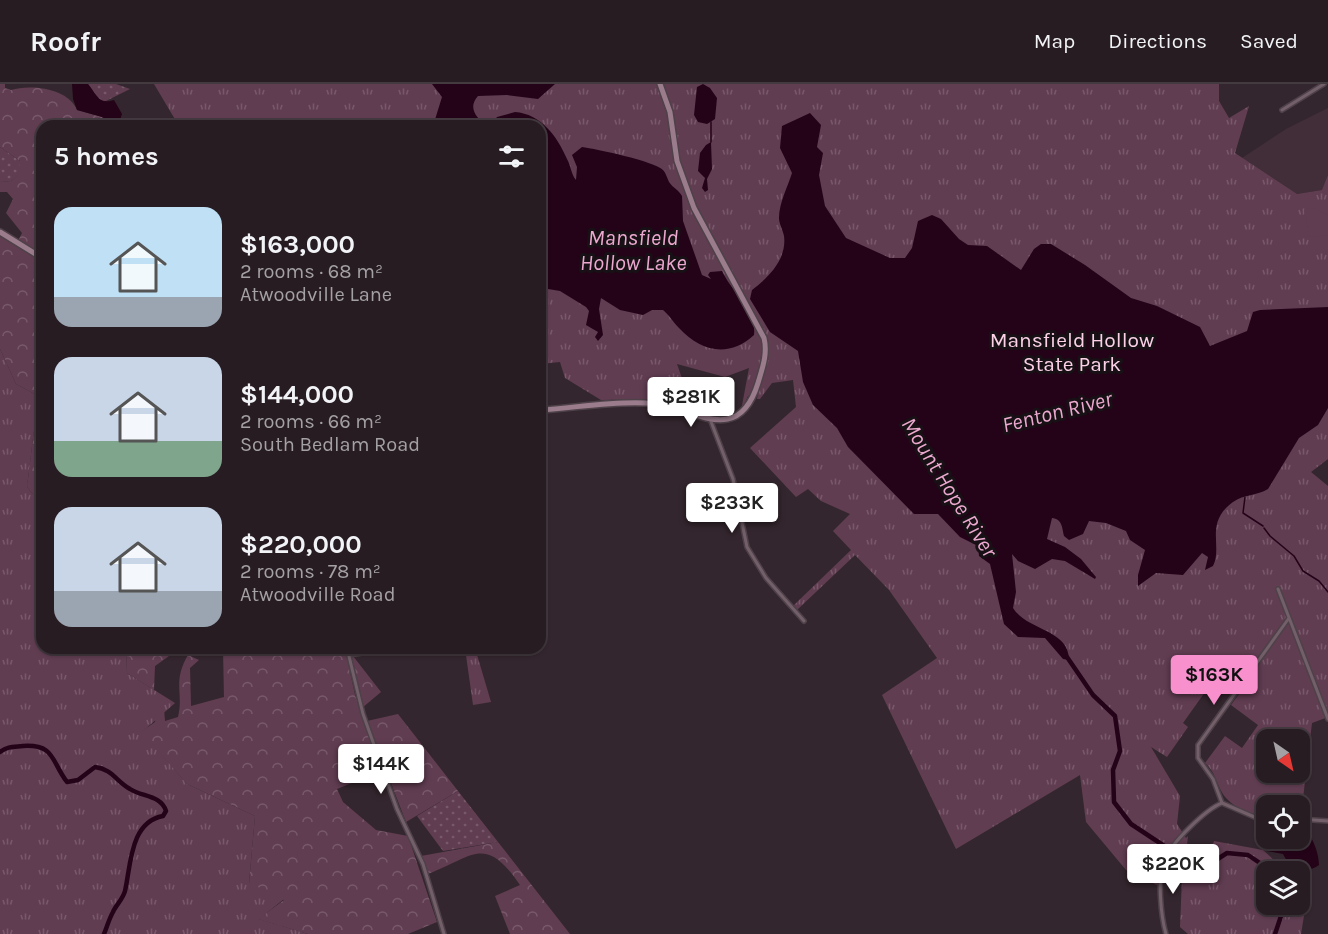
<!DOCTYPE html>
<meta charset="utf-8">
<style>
body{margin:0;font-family:Karla,sans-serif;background:#2f252a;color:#f1f3f6;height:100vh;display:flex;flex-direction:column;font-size:22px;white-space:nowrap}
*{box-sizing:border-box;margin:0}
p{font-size:20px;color:#a4a1a5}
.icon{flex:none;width:33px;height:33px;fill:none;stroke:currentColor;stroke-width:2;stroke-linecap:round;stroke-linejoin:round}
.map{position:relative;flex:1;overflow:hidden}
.sheet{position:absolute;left:36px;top:36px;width:510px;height:534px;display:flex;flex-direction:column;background:#271c22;border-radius:18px;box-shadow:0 2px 4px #0004,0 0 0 2px #433a40}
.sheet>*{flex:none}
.needle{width:39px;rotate:146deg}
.fabs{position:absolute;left:1256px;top:645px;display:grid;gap:12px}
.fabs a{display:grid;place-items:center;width:54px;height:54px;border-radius:12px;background:#271c22;box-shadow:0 2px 4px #0004,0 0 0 2px #433a40;font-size:30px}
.price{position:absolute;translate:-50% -51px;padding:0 14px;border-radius:6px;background:#fff;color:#222;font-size:20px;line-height:39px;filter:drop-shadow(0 2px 3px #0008)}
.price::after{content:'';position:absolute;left:50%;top:36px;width:18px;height:14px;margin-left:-9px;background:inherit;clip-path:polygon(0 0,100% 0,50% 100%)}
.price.on{background:#f790cd;color:#111}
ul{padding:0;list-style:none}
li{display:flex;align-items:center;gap:18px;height:150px;padding:0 18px}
li span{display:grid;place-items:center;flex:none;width:168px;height:120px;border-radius:18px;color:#555}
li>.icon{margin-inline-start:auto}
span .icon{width:72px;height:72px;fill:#fffc;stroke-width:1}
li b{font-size:26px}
h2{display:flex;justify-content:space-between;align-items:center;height:72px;padding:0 18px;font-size:26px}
header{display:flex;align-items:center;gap:36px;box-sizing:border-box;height:84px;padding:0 30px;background:#271c22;border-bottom:2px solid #433a40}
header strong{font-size:28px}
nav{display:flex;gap:33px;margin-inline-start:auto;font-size:21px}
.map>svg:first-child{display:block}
</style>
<header>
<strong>Roofr</strong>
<nav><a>Map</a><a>Directions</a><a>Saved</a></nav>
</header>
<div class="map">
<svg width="1328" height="850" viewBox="0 0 1328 850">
<defs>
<pattern id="grass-dots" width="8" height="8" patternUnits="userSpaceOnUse" patternTransform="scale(1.5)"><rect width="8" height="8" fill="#613d52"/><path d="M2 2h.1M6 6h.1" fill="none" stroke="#78596b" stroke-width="1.8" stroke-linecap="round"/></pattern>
<pattern id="forest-crowns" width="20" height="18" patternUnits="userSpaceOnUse" patternTransform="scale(1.5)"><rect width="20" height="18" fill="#613d52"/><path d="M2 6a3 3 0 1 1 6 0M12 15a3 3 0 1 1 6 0" fill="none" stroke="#78596b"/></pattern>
<pattern id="park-tufts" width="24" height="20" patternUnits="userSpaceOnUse" patternTransform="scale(1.5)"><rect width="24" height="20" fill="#613d52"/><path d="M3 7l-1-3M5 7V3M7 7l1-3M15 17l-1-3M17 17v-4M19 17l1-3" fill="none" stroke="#78596b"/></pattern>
</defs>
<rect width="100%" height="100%" fill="#34262e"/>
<path fill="#412e39" d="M 1328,24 L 1328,91 L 1323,106 L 1296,110 L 1242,74 L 1286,45 Z"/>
<path fill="url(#grass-dots)" d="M 88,0 L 116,0 L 130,5 L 104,18 L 98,15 Z
M 0,63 L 20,77 L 21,89 L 11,97 L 0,98 Z
M 458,707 L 498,758 L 443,767 L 417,732 Z"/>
<path fill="url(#forest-crowns)" d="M 0,0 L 5,0 L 5,4 L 11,6 C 31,0 68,4 77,26 L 102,33 L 114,42 L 42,42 L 42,172 L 18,157 L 22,149 L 6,129 L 13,115 L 7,108 L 0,108 L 0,98 L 11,97 L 20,89 L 20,77 L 0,63 Z
M 0,151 L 42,175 L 42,314 L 16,300 L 0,265 Z
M 36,329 L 42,330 L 42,421 L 27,403 Z
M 126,564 L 135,564 L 140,568 L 169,568 L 169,572 L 155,582 L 154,606 L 127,589 Z
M 223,564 L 345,564 L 355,611 L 376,670 L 360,674 L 364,694 L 337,705 L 343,718 L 376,746 L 408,752 L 437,838 L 408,850 L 308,850 L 258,835 L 284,816 L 249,800 L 255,732 L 187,700 L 141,648 L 155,638 L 157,626 L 164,625 L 165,637 L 178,633 C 184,609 172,598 188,571 L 199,576 L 190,584 L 191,622 L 224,613 Z
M 353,572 L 381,608 L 362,624 L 350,573 Z
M 398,630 L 458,707 L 406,738 L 367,637 Z
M 498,758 L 570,850 L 510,850 L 495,812 L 520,801 C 485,750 474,772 428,790 L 421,772 Z"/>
<path fill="url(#park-tufts)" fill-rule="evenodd" d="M 154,0 L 1219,0 L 1219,17 L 1229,34 L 1249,22 L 1235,69 L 1297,110 L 1322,106 L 1328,91 L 1328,375 L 1311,388 L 1328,402 L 1328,633 L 1312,639 L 1301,731 L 1299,722 L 1266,722 L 1266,732 C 1253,731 1236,725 1227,715 C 1217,705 1217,689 1205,679 L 1225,652 L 1242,664 L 1258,641 L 1231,621 L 1244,603 L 1239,600 L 1210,601 L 1183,639 L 1188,643 L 1167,673 L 1151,663 L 1180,712 L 1177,740 L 1186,754 L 1188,752 L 1187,761 L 1198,767 L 1211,766 L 1214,757 L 1263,766 L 1286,787 L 1266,788 L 1266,820 L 1299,820 L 1299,799 L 1308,807 L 1301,850 L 1188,850 L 1180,843 L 1182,793 L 1159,795 L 1159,802 L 1126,786 L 1086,738 L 1080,691 L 956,765 L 882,611 L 937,574 L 889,506 L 855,471 L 797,526 L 793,522 L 851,466 L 833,447 L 850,430 L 821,417 L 808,405 L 796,413 L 750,364 L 796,323 L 793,296 L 772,299 L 760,315 L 757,315 L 758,309 L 748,312 L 741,327 L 749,284 L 725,293 L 677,280 L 694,329 L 653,315 L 601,316 L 565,294 L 560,278 L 540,280 L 540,42 L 179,42 ZM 1266,656 L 1299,656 L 1299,688 L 1266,688 Z
M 0,265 L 16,300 L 42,314 L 42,330 L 36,330 L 27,403 L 42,421 L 42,564 L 126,564 L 127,589 L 175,619 L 142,648 L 187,700 L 255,732 L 249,799 L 284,815 L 259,835 L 308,850 L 0,850 Z
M 465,564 L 475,564 L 491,618 L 473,621 Z"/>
<path fill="#613d52" d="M 1313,124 L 1328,131 L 1328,151 L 1309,153 L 1304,126 Z"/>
<path fill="#240318" d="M 72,0 L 88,0 C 97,11 99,21 114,16 L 122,30 L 118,42 L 102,33 L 77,26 L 73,15 Z
M 432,0 L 555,0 L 538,15 L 507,11 L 478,12 C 467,24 477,35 488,42 L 433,42 L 442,13 Z
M 703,0 L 710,4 L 717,14 L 715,35 L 707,40 L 698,38 L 694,31 L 697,3 Z
M 515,28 C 541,30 557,52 567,75 C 571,82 571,90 576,96 L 577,83 L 572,71 L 582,63 C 596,65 654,77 663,86 C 666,89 667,94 669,98 C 673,104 679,106 682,112 L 683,137 L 702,191 L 711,195 L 708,191 L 710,188 L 722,187 C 731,207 757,227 754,251 C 729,274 701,268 679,244 C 673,238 670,232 663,226 L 652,226 L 643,231 L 620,226 L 601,214 L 599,225 L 603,251 L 598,257 L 595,253 L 598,248 L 586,241 L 589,227 L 586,223 L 560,207 L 548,205 L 540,211 L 540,42 L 490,42 L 497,33 Z
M 810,29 L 821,41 L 817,63 L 823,69 L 819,91 L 825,122 L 846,154 L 890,174 L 905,174 L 912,164 L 918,137 L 932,131 L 941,135 L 959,155 L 968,161 L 987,162 L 1021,186 L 1034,165 L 1041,160 L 1051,160 L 1085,181 L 1131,214 L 1157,222 L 1200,243 L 1210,262 L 1247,247 L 1253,228 L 1260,226 L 1328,223 L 1328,324 L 1318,341 L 1299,354 L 1268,405 C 1257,412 1244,410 1233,418 C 1204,439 1223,462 1213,482 L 1205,486 L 1208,473 L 1202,469 L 1183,491 L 1156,489 L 1138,502 L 1138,491 L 1145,466 L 1130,456 L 1126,447 L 1106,439 L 1089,437 L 1083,450 L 1069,456 L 1064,452 C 1062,443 1062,435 1052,434 L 1047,455 L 1065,463 L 1081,475 L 1096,493 L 1095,495 L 1065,477 L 1052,475 L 1035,485 L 1018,477 L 1012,470 L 1016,508 L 1013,524 C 1027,547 1069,545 1069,576 L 1063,575 L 1045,554 L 1018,553 L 1004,540 L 990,480 L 979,472 L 978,462 L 960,453 L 938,430 L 914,430 L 848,363 L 837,344 L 813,321 L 803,298 L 798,267 L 770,248 L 750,215 L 752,206 C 769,193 787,175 784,152 C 783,146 779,140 779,134 C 779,119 788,102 792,89 L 780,64 L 782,42 Z
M 711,58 L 712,85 L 707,95 L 708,106 L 705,108 L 702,104 L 705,94 L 698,87 L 700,69 L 706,61 Z
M 1299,744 C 1312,746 1319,770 1319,781 C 1305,791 1290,785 1283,770 L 1267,767 L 1256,757 L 1265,756 L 1277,766 L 1284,767 L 1291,755 L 1299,754 Z"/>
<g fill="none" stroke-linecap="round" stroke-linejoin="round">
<path stroke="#240318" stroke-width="1.5" d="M 711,38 L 711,58
M 1245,413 L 1243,429 L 1263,442
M 1264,444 L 1270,452 L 1294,472 L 1303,487 L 1319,497 L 1328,508"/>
<path stroke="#240318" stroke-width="4.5" d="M 1067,573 L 1093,611 L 1115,632 L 1120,667 L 1113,686 L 1114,718 L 1131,740 L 1181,773 L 1191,792 L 1227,769 L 1248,771 L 1273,788
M 0,668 C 8,662 13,663 23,662 C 55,660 51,677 67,698 L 78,696 L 95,683 C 112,685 116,697 130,705 C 142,713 161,711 166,727 L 163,732 C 130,738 131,781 125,807 C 123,815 116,821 113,828 C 109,835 107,843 104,850
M 1275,850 L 1285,820"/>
<defs>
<path id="street" d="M 1282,26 L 1324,0
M 710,335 L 733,395 L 747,463 L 766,494 L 804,537
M 1278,505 L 1328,635
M 347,564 L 363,630 L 397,725 L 423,780 L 444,850
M 349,571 L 394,564
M 1222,719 L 1213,695 L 1198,674 L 1198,661 L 1289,534
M 1299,735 L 1328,737
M 1166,850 C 1161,833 1157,793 1164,777 C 1170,760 1206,725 1222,719 L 1266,738"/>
<path id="secondary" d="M 0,148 L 42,174
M 540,326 C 575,324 610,317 646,319 C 690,320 737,367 758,299 C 762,285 768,270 764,254 L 694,124 L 677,77 L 670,28 L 660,0"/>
</defs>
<use href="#street" stroke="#4e4148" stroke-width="6"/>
<use href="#secondary" stroke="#4e4148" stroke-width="8"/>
<use href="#street" stroke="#725f69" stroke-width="3"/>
<use href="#secondary" stroke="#9a7c8c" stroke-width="5"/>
</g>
<g text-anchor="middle" stroke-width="6" stroke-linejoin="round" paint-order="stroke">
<g font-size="21" fill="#fcd1e8" stroke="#171115">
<text x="1072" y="263">Mansfield Hollow<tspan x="1072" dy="24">State Park</tspan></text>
</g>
<g font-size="22" font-style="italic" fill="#eda8cf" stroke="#171115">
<text x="633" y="161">Mansfield<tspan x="633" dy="25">Hollow Lake</tspan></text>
<text transform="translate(1057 327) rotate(-14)" y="8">Fenton River</text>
<text transform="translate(950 403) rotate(58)" y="8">Mount Hope River</text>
</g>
</g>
</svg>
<div class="fabs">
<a><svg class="needle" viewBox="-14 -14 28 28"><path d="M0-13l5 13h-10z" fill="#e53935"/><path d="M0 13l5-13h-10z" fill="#a4a1a5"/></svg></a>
<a><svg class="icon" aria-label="locate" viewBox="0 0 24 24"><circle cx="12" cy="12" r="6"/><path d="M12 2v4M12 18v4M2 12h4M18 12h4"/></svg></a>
<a><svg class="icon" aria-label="layers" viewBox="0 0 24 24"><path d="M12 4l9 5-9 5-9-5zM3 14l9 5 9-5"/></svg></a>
</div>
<b class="price" style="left:691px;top:344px">$281K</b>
<b class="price" style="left:732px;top:450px">$233K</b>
<b class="price on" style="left:1214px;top:622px">$163K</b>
<b class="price" style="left:381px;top:711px">$144K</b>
<b class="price" style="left:1173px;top:811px">$220K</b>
<section class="sheet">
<h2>5 homes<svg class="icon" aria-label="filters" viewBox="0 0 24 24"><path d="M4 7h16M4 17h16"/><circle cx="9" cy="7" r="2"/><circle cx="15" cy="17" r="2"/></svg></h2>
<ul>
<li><span style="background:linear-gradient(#bfe0f5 75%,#9aa5b1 0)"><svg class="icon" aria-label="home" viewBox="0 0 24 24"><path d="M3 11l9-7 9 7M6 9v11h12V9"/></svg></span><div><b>$163,000</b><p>2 rooms · 68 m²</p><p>Atwoodville Lane</p></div></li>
<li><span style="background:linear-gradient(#c9d6e8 70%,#7fa58c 0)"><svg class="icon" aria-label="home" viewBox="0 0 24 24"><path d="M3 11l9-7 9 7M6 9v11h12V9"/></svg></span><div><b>$144,000</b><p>2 rooms · 66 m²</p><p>South Bedlam Road</p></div></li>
<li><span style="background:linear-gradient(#c9d6e8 70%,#9aa5b1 0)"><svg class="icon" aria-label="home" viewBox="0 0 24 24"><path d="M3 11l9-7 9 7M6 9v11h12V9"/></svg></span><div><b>$220,000</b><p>2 rooms · 78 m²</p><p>Atwoodville Road</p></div></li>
</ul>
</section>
</div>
